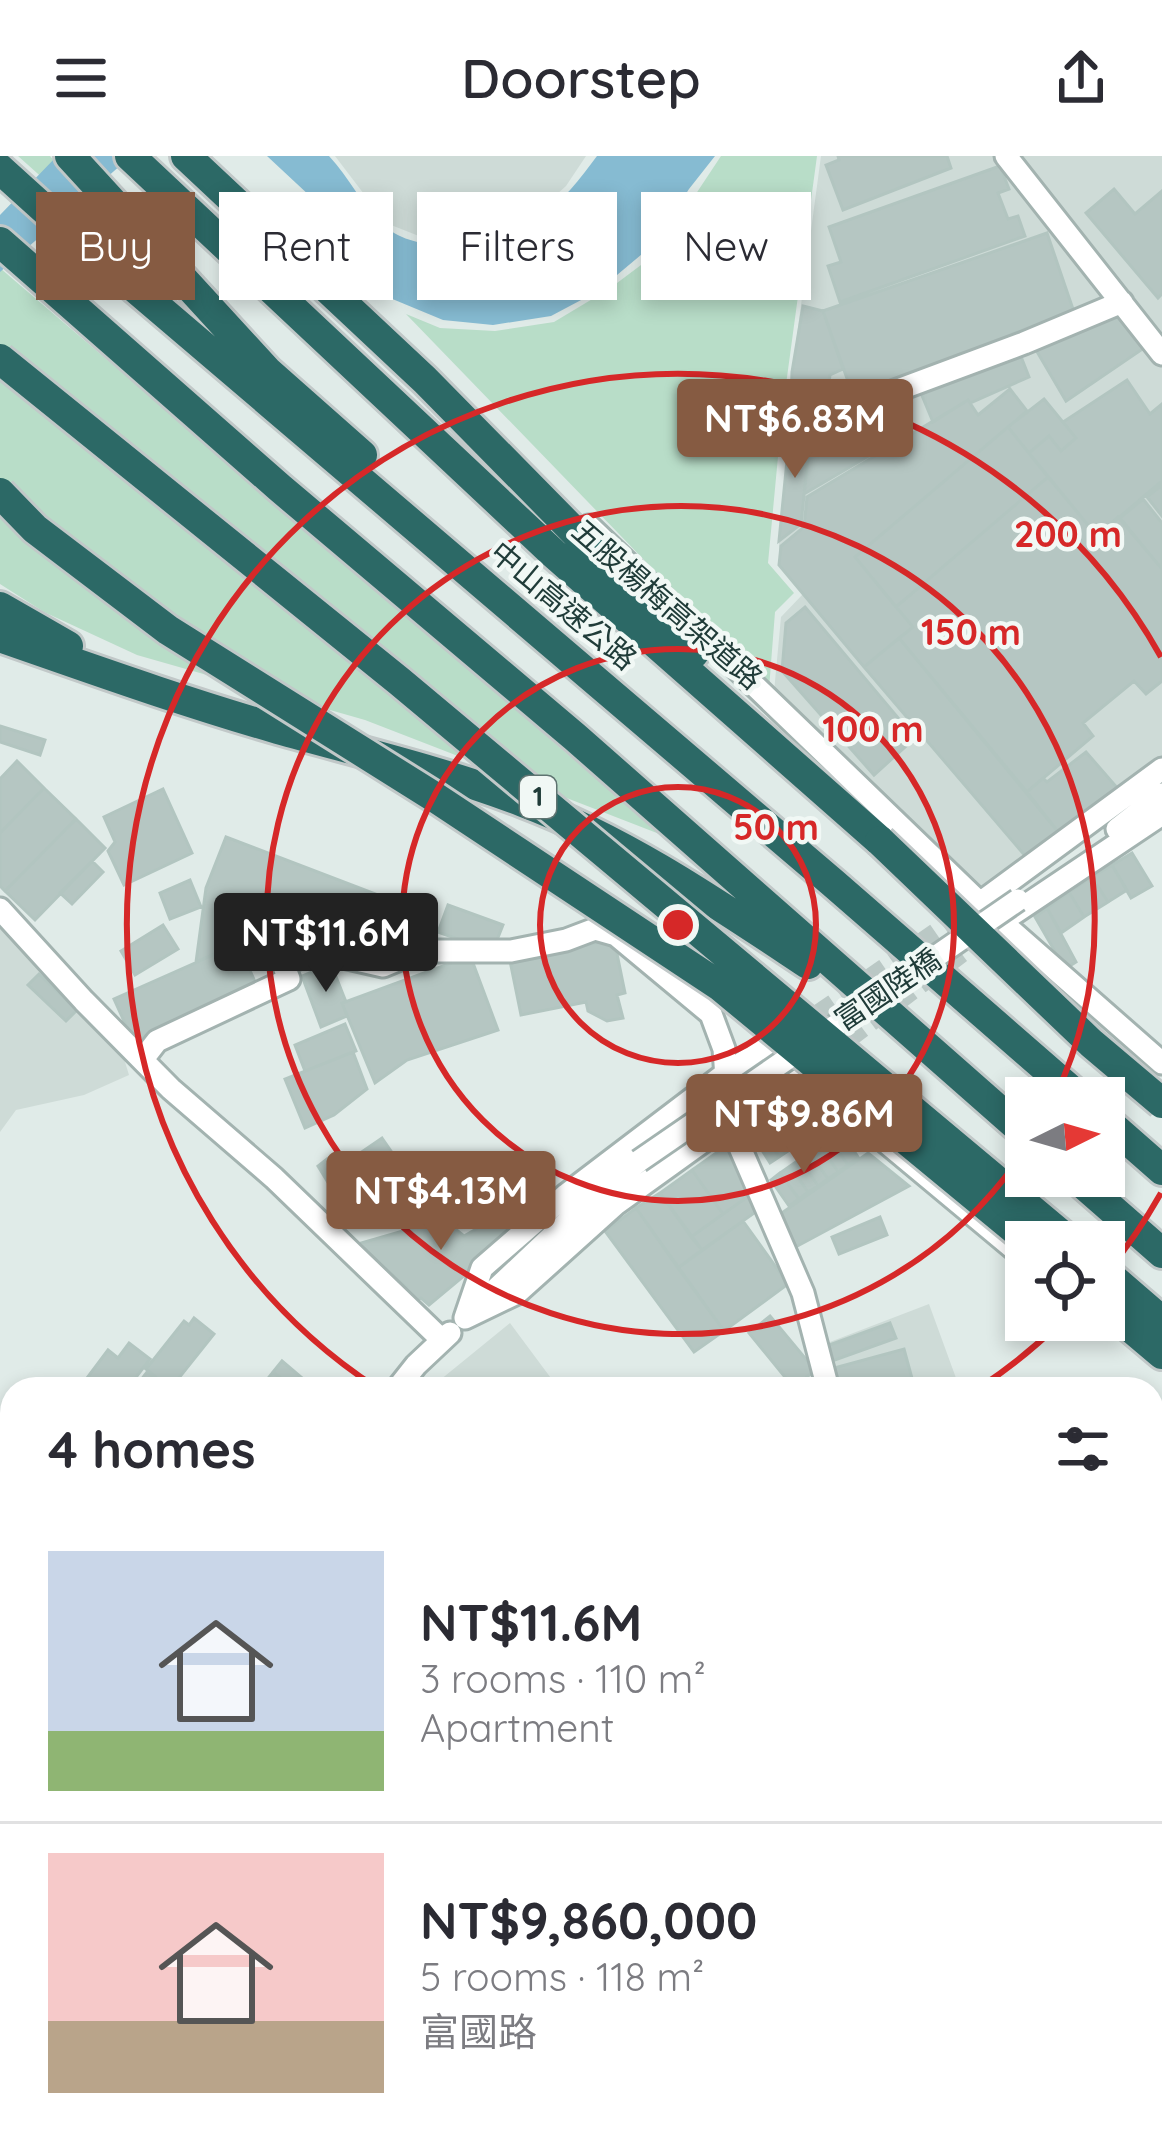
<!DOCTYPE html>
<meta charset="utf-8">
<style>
body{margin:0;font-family:Quicksand,"Noto Sans TC",sans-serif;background:#f2f2f3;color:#2b2b33;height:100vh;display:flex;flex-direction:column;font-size:45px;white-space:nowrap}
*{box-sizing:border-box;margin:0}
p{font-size:39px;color:#7c7c81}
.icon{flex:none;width:66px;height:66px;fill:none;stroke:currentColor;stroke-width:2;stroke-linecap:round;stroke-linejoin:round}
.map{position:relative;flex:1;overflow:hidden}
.details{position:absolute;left:0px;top:1221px;width:1164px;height:768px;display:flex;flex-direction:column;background:#fff;border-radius:36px 36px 0 0;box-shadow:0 6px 18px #0003}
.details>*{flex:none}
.top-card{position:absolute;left:36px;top:36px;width:1092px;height:108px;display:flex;gap:24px}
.needle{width:78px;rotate:85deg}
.controls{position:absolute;left:1005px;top:921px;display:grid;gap:24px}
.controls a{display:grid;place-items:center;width:120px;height:120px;border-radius:0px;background:#fff;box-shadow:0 6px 18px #0003;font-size:60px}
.price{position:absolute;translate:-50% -102px;padding:0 27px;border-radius:12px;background:#865b42;color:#fff;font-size:39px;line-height:78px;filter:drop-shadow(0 3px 6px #0008)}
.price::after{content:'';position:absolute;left:50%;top:72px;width:36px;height:27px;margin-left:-18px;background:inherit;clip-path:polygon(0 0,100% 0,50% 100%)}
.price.current{background:#222;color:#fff}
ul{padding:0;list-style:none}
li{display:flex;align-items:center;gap:36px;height:300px;padding:0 48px}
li+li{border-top:3px solid #e1e1e2}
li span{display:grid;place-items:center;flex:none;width:336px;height:240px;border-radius:0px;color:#555}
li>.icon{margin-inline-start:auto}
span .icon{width:144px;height:144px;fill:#fffc;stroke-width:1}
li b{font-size:51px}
h2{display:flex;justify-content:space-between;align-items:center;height:144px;padding:0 48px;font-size:51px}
.chip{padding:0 42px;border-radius:0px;background:#fff;box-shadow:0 6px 18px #0003;font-size:42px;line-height:108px}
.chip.current{background:#865b42;color:#fff}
header{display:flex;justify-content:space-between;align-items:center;height:156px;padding:0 48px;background:#fff;font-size:54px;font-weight:600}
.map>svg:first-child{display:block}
</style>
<header><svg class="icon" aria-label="menu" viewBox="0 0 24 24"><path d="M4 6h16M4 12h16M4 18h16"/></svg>Doorstep<svg class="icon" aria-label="share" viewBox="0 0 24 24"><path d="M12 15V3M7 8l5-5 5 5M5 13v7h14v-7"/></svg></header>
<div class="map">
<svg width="1162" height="1989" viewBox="0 0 1162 1989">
<rect width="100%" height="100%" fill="#e0ebe8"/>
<path fill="#cedbd7" d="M 335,0 L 586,0 L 566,30 L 535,58 L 508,72 L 434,86 L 386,67 Z
M 821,0 L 1162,0 L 1162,602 L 985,735 L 774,536 L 781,461 L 803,438 L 779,409 L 779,385 L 790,274 L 792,216 Z
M 0,764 L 122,896 L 129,919 L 84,939 L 16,954 L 0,976 Z
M 929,1148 L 960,1233 L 837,1233 L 822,1189 Z
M 510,1167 L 559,1233 L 429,1233 Z"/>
<path fill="#b8ddc8" d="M 18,0 L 50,0 L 170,136 Z
M 721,0 L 817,0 L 782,258 L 768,407 L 794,437 L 775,456 L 769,533 L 406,158 L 440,172 L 495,175 L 554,166 L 609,133 L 645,106 L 674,71 Z
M 0,112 L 662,679 L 365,564 L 137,499 L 44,456 L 0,428 Z"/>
<path fill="#86bbd2" d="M 57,0 L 131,0 L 0,116 L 0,59 Z
M 267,0 L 329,0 C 349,21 361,48 381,67 C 418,104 500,89 540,61 C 563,45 580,23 597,0 L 715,0 L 689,33 L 654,88 L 617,119 L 583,143 L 551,160 L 493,169 L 443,164 L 390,142 L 326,55 Z"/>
<path fill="#b5c6c2" stroke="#b2c5c0" stroke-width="3" d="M 838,0 L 947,0 L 951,12 L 843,54 L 826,9 L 839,4 Z
M 1000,10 L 1009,33 L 998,37 L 1008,63 L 1018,60 L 1025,80 L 840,146 L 828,110 L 841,106 L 829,71 Z
M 1114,33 L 1135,58 L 1162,35 L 1162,138 L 1158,142 L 1086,57 Z
M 1047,77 L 1074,156 L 1012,178 L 1014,186 L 854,242 L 823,155 Z
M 803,150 L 823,155 L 843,213 L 830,219 L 825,254 L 815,253 L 814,266 L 790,274 L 792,216 Z
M 1117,156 L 1144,192 L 1066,245 L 1036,194 Z
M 1020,198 L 1029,221 L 970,247 L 968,244 L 933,266 L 921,237 Z
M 1127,224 L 1150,258 L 1162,248 L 1162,325 L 1097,380 L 1029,297 L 1049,280 L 1061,295 L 1076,282 L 1063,266 Z
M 1010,233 L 1027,255 L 855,401 L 913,471 L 864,511 L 779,409 L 781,390 L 804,371 L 807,341 L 968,244 L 978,259 Z
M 900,241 L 911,275 L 804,338 L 811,273 Z
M 1044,243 L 1076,282 L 1061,295 L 1049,280 L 1029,297 L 1008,271 Z
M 1008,271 L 1048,321 L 896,451 L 855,401 Z
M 811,273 L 801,368 L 779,385 L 790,274 Z
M 1048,321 L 1097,380 L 1118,361 L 1162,413 L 1162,525 L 1146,538 L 1134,525 L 1083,567 L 1093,580 L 1027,636 L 899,482 L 913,471 L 896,451 Z
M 1162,329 L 1162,360 L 1147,341 Z
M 1143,343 L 1162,367 L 1162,413 L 1120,362 Z
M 805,451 L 915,582 L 874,619 L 782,515 L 786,467 Z
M 899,482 L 1059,677 L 1027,702 L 864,511 Z
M 0,570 L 45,584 L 40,599 L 0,586 Z
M 1086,596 L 1119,634 L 1059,677 L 1027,636 L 1043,622 L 1047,626 Z
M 17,605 L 44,632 L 0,677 L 0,623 Z
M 44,632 L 76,663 L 5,735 L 0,730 L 0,677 Z
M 163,633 L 192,697 L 124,729 L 108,695 L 115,686 L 104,661 Z
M 76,663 L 105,692 L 35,764 L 5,735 Z
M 226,681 L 381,740 L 361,794 L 283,765 L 282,770 L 267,764 L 254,794 L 238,788 L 196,806 L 206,732 Z
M 1132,697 L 1152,730 L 1131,742 L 1112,709 Z
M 92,705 L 103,716 L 72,748 L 60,737 Z
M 1112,709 L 1127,734 L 1108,746 L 1092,721 Z
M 1092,721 L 1108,746 L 1084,761 L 1069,736 Z
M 190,724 L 201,751 L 170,763 L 160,737 Z
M 1069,736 L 1084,761 L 1061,777 L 1047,752 Z
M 448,749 L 503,769 L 495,789 L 477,790 L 438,776 Z
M 1047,752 L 1076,806 L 1065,813 L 1035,761 Z
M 163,769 L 178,793 L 135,819 L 121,795 Z
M 614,783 L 625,837 L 617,839 L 623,862 L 607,865 L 588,855 L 586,846 L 521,859 L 510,805 Z
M 238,788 L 256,828 L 133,885 L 114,843 Z
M 451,807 L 473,807 L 498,874 L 407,904 L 375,927 L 342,847 Z
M 331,808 L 346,846 L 342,847 L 347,860 L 321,871 L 302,820 Z
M 39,818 L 77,854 L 66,865 L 28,829 Z
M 345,868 L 356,895 L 305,915 L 295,889 Z
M 353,896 L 367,933 L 334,959 L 305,972 L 285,923 Z
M 804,947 L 820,974 L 809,981 L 793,955 Z
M 793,955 L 809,981 L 798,989 L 781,962 Z
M 781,962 L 798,989 L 788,995 L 771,968 Z
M 771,968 L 788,995 L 779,1001 L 762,974 Z
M 762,974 L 779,1001 L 770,1007 L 753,980 Z
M 840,974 L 858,1001 L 848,1009 L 829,982 Z
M 382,982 L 391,995 L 342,1028 L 345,1032 L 335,1038 L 318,1010 L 327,1003 L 334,1015 Z
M 829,982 L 848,1009 L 838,1016 L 820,989 Z
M 820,989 L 838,1016 L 828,1023 L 809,996 Z
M 726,990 L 756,1035 L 723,1058 L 692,1014 Z
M 809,996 L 828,1023 L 818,1030 L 800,1003 Z
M 868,997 L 909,1030 L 790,1094 L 776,1061 Z
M 800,1003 L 818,1030 L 808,1036 L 790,1010 Z
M 790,1010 L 808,1036 L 799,1043 L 780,1017 Z
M 692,1014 L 723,1058 L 691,1081 L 660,1037 Z
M 780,1017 L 799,1043 L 789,1050 L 771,1024 Z
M 660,1037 L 702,1094 L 678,1112 L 636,1052 Z
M 747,1041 L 757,1055 L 702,1094 L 691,1081 Z
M 522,1047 L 531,1064 L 429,1149 L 421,1142 L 416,1145 L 403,1134 L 406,1131 L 358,1088 L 427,1068 L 429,1071 L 448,1067 L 464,1080 Z
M 636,1052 L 724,1175 L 694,1196 L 605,1075 Z
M 880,1061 L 887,1079 L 839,1098 L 832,1081 Z
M 743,1065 L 788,1128 L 724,1175 L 678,1112 Z
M 770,1160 L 815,1214 L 794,1232 L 749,1177 Z
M 194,1162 L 214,1178 L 170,1233 L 146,1213 L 184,1165 L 189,1169 Z
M 890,1167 L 896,1182 L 829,1206 L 824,1191 Z
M 129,1187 L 150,1203 L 127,1233 L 101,1233 L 87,1222 L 108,1194 L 118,1202 Z
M 904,1193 L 913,1226 L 888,1233 L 840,1233 L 834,1212 Z
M 282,1205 L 315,1233 L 294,1233 L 273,1216 Z
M 147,1216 L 166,1231 L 164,1233 L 134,1233 Z
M 273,1216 L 294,1233 L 273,1233 L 265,1226 Z
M 5,1453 L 12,1460 L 12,1532 L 0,1520 L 0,1458 Z
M 0,1524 L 12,1535 L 12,1580 L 0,1592 Z
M 0,1613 L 12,1625 L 12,1651 L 0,1639 Z
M 0,1787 L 12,1797 L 12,1828 L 6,1834 L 0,1829 Z
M 10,1843 L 12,1939 L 0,1953 L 0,1853 Z
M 12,1939 L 12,1977 L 156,1977 L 146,1989 L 3,1989 L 0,1987 L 0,1953 Z
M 671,1977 L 704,1977 L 704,1989 L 672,1989 Z"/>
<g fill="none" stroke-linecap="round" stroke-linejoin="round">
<path stroke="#bac8c5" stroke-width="21" stroke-dasharray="21 10" stroke-linecap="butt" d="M 817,860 L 970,754
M 845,884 L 988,776"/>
<defs>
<path id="minor" d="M 1006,0 L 1162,198
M 844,254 L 1024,187 L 1122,146
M 589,370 L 980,747 L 1162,907
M 1117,673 L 1162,638
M 980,747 L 1162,613
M 0,753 L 84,845 L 171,933 L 274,1022 L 442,1184
M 1007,762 L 1162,658
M 791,876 L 726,917 L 609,1006 L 567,1038 L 482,1112 L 465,1162 L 517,1137 L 616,1048 L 822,900
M 143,903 L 157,885 L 289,823 L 283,808 L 317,795 L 383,810 L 419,795 L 511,795 L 566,784 L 595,773 L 616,779 L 711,858 L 724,893 L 729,966 L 803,1137 L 828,1233
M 805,919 L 1026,1103
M 481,1147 L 585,1049 L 639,1005
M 397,1233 L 416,1209 L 450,1177
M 0,1377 L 12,1365
M 0,1722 L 12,1708
M 1152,1879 L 1162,1878
M 660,1977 L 660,1989
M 974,1977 L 1010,1985 L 1030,1977"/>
<path id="highway" d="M 70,0 L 267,215 L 362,299
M 130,0 L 553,397 L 880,685
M 186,0 L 425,224 L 694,497
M 0,13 L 74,80 L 833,727 L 1080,942
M 0,86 L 280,332 L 575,581 L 1026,978
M 0,451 L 68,490
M 0,481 C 92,513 184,546 278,573 C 360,596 443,615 523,646 C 626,685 716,747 808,808
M 1104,963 L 1162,1014
M 1074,1020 L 1162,1097
M 1104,1115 L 1162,1165
M 1104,1149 L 1162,1198"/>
</defs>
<use href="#minor" stroke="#a3b3b0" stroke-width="27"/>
<use href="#highway" stroke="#c1c8c8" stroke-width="36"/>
<use href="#minor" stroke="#fff" stroke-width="21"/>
<use href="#highway" stroke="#2c6966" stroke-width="30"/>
<defs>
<path id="minor-bridge" d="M 639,1005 L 1018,744"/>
<path id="highway-bridge" d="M 0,203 L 399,525 L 1070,1086
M 0,337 L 35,373 L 168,474 L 436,642 L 720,830 L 1030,1086
M 880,685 L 1091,887 L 1162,947"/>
</defs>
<use href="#minor-bridge" stroke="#a3b3b0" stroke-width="27" stroke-linecap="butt"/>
<use href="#highway-bridge" stroke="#c1c8c8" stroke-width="36" stroke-linecap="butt"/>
<use href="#minor-bridge" stroke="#fff" stroke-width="21"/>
<use href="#highway-bridge" stroke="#2c6966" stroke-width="30"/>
</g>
<g fill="none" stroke="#d62828" stroke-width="6">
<circle cx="678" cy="769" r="138"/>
<circle cx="678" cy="769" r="276"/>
<path d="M1025 994A414 414 0 1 1 1055 941"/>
<path d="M1161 1037A552 552 0 0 1 1107 1116M1061 1166A552 552 0 0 1 979 1232M377 1232A552 552 0 1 1 1161 501"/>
</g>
<g text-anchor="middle" stroke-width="9" stroke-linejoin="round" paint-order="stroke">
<rect fill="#f1f8f5" stroke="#5f7471" stroke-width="3" x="520" y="620" width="36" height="42" rx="9"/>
<g font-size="27" font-weight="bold" fill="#203c39">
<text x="538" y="650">1</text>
</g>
<g font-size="30" fill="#203c39" stroke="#f1f8f5">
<text transform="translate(667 449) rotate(41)" y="10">五股楊梅高架道路</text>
<text transform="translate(563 450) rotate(40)" y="10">中山高速公路</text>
<text transform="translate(888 834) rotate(-34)" y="10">富國陸橋</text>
</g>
</g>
<circle cx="678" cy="769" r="18" fill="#d62828" stroke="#f1f8f5" stroke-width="6"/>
<g font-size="36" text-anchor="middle" font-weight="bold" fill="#d62828" stroke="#f1f8f5" stroke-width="9" stroke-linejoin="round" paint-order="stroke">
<text x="1068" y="391">200 m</text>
<text x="971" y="489">150 m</text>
<text x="873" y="586">100 m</text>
<text x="776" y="684">50 m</text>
</g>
</svg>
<div class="controls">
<a><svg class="needle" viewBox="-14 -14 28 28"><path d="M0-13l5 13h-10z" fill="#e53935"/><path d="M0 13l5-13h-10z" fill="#7c7c81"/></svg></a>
<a><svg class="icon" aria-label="locate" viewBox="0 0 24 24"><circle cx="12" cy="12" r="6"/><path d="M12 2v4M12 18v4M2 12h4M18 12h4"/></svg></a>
</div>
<b class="price" style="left:795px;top:325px">NT$6.83M</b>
<b class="price current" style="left:326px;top:839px">NT$11.6M</b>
<b class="price" style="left:804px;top:1020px">NT$9.86M</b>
<b class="price" style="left:441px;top:1097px">NT$4.13M</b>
<div class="top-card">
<a class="chip current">Buy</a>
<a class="chip">Rent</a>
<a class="chip">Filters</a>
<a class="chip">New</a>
</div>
<section class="details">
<h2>4 homes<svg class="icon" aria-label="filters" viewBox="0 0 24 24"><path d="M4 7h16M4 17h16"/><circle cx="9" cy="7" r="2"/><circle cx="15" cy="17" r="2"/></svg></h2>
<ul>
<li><span style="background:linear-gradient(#c9d6e8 75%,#8fb573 0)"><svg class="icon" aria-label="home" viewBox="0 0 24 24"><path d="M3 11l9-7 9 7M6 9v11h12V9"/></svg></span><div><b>NT$11.6M</b><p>3 rooms · 110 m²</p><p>Apartment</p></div></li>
<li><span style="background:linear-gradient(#f6c9c9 70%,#b9a48a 0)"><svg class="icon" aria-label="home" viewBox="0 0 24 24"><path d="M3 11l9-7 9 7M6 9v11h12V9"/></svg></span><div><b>NT$9,860,000</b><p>5 rooms · 118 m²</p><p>富國路</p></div></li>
</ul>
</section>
</div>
